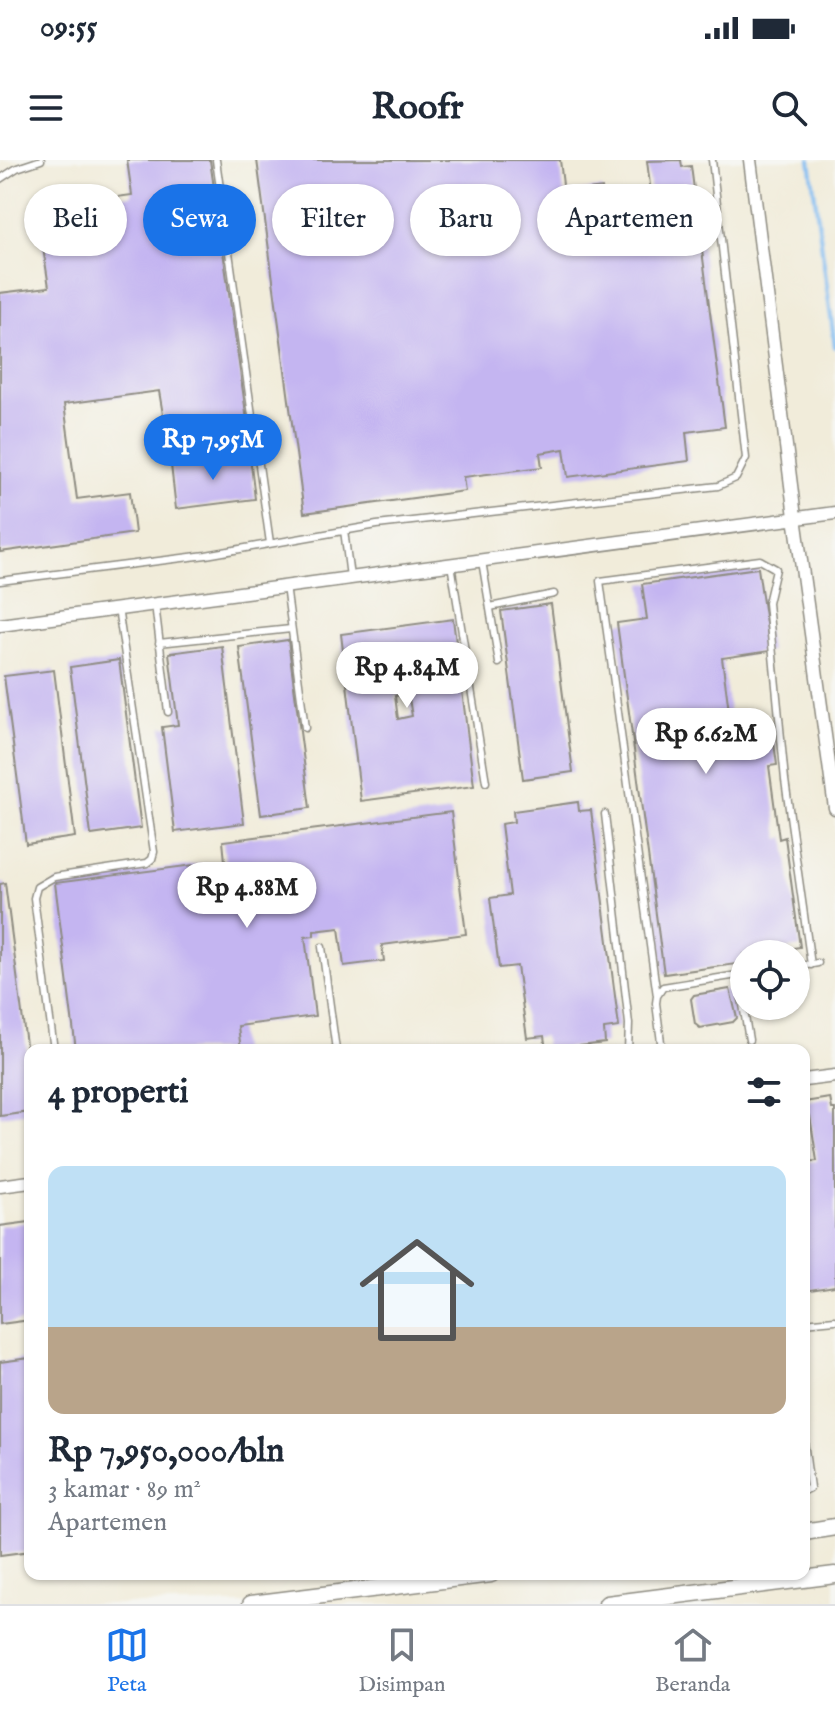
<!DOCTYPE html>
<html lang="id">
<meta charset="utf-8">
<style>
body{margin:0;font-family:"IM FELL English",serif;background:#f6f6f7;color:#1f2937;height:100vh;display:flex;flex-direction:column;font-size:30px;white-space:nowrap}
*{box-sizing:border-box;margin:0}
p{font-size:26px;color:#747a83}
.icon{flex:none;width:44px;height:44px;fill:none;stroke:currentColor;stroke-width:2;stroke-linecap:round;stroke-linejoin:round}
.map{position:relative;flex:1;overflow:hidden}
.details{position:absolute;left:24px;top:884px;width:786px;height:536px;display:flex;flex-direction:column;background:#fff;border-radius:16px;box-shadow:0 2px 6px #0004}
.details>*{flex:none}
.top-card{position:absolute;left:24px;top:24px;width:788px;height:72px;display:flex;gap:16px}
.controls{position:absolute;left:730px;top:780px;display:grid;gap:16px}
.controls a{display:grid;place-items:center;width:80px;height:80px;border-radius:50%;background:#fff;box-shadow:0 2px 6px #0004;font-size:40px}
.price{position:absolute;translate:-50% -68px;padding:0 18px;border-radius:28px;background:#fff;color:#222;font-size:26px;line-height:52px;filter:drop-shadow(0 2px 4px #0008)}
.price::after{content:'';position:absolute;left:50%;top:48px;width:24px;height:18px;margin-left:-12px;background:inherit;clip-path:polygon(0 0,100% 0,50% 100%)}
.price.active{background:#1a73e8;color:#fff}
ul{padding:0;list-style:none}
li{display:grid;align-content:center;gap:16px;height:424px;padding:0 24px}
li span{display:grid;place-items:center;height:248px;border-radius:16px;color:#555}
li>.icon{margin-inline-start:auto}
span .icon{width:144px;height:144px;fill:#fffc;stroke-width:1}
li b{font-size:34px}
h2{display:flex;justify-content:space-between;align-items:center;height:96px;padding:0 24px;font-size:34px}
.pill{padding:0 28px;border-radius:36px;background:#fff;box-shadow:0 2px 6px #0004;font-size:28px;line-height:72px}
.pill.active{background:#1a73e8;color:#fff}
.status{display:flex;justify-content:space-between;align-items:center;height:56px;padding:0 40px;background:#fff;direction:ltr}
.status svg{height:22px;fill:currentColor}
header{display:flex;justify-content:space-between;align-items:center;height:104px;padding:0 24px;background:#fff;font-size:36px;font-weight:700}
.tabs{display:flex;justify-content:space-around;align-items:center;height:112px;border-top:2px solid #e0e1e3;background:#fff;font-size:22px;color:#747a83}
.tabs a{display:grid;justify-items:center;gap:4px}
.tabs .active{color:#1a73e8}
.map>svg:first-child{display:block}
</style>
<div class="status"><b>09:55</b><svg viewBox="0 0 49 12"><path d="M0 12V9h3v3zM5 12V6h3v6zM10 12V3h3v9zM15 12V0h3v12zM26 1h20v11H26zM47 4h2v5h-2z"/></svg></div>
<header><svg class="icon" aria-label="menu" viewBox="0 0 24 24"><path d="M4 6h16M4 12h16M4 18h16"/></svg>Roofr<svg class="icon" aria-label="search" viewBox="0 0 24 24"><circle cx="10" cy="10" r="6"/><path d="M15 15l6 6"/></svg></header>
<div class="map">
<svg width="835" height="1444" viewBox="0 0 835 1444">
<rect width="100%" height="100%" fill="#f6f6f2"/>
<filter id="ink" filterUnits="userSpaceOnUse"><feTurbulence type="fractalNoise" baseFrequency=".0125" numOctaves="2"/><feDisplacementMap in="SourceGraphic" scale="16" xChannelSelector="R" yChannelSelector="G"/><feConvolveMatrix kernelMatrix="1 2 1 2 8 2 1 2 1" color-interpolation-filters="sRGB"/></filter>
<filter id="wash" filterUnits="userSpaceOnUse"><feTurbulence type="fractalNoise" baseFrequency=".006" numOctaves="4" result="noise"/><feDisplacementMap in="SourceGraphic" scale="32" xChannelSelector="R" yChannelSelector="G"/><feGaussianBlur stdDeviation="1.8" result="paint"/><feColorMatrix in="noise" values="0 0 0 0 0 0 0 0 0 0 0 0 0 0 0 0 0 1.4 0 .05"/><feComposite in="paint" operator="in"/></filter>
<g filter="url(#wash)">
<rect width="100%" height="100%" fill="#f1ecda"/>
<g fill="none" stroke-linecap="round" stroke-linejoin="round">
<path stroke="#7fbcf2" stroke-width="4" d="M 810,0 L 835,187"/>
</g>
<g id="blocks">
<path fill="#c4b5f1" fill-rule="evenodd" d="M 127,0 L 210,0 L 247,260 L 166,272 L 159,231 L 64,244 L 77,339 L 130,332 L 135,373 L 0,392 L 0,133 L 49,127 L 37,48 L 132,35 Z
M 257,0 L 560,0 L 564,33 L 602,28 L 604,39 L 651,33 L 647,1 L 681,0 L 682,7 L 691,6 L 725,267 L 686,272 L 689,301 L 568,317 L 564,289 L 540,293 L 542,307 L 463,317 L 465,331 L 304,353 Z
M 250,296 L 255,339 L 176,349 L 171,305 Z
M 758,408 L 770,491 L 722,498 L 732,574 L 772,568 L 777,605 L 769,606 L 779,679 L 785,677 L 800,787 L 773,791 L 773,794 L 744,794 L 744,803 L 664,814 L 617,463 L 647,459 L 642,424 Z
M 551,444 L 573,612 L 523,619 L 501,451 Z
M 453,459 L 474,626 L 361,641 L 341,474 ZM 408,533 L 412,556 L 398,559 L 395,536 Z
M 288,480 L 310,648 L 261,655 L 239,487 Z
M 222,486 L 244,663 L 175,672 L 162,567 L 178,565 L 169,493 Z
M 119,500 L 141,668 L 91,675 L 70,507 Z
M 54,510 L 75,677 L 26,684 L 4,516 Z
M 578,642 L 579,651 L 591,650 L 619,867 L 604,869 L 605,883 L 546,890 L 544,876 L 527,878 L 517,806 L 499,808 L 490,738 L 510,735 L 501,664 L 514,662 L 513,651 Z
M 451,652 L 466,774 L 382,785 L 384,801 L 344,806 L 339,768 L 314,771 L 314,776 L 305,777 L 315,856 L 238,866 L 241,890 L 76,890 L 55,723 L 225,701 L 223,681 Z
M 5,723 L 30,915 L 30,952 L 0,956 L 0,724 Z
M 730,829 L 737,858 L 733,862 L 700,868 L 695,864 L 691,839 L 694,835 Z
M 830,938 L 832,949 L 835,949 L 835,1126 L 804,1131 L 804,1002 L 817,1001 L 810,956 L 804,957 L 804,942 Z
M 804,969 L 810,997 L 804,998 Z
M 30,1062 L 30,1160 L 0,1164 L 0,1066 Z
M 30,1198 L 30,1391 L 0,1395 L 0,1202 Z"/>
</g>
</g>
<g filter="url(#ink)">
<use href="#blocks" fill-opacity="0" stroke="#8e8c82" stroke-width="2"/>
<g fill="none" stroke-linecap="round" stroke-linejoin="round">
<defs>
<path id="lane" d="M 216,0 L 270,383
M 0,19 L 17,8 L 41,0
M 344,370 L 350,417
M 482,401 L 499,503
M 451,404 L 486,622
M 0,421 L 206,395 L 377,365 L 718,326 L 736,318 L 746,298 L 712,0
M 286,426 L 305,568
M 155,444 L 168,552
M 490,447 L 554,434
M 159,483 L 291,469
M 605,654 L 629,864 L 628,890
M 322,787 L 336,890
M 796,807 L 818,803
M 738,815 L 749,880
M 657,836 L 600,421 L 760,400 L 776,409 L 768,443 L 785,620 L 811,805
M 54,890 L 34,738 L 37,727 L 54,717 L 147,703 L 152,699 L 154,692 L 118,448
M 662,890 L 656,843 L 657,836 L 663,827 L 744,814
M 804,1163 L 835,1160
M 804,1282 L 810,1328 L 804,1331"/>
<path id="street" d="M 750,0 L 795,357 L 835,648
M 0,465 L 835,353
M 804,920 L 835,916
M 0,1026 L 30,1022"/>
<path id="secondary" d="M 804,1372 L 835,1367
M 251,1444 L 491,1414
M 607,1444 L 835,1415"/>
</defs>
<use href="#lane" stroke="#8e8c82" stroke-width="9"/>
<use href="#street" stroke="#8e8c82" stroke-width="15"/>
<use href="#secondary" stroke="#8e8c82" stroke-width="19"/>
<use href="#lane" stroke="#fff" stroke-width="6"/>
<use href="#street" stroke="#fff" stroke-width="12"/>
<use href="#secondary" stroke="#fff" stroke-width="16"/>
</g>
</g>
</svg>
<div class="controls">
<a><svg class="icon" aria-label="locate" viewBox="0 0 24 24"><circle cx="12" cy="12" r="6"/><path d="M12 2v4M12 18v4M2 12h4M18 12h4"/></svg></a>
</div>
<b class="price active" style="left:213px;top:322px">Rp 7.95M</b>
<b class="price" style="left:407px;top:550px">Rp 4.84M</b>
<b class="price" style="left:706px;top:616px">Rp 6.62M</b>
<b class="price" style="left:247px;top:770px">Rp 4.88M</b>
<div class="top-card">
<a class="pill">Beli</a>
<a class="pill active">Sewa</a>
<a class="pill">Filter</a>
<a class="pill">Baru</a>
<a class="pill">Apartemen</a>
</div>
<section class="details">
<h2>4 properti<svg class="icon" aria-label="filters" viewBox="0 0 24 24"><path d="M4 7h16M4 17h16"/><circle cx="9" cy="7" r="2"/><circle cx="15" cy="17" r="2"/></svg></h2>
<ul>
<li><span style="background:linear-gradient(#bfe0f5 65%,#b9a48a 0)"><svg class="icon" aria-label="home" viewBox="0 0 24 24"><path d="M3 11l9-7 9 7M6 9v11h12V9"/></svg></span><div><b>Rp 7,950,000/bln</b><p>3 kamar · 89 m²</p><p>Apartemen</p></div></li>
</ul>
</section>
</div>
<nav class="tabs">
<a class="active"><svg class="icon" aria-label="map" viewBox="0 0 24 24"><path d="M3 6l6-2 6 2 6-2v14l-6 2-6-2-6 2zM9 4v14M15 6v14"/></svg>Peta</a>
<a><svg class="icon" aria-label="saved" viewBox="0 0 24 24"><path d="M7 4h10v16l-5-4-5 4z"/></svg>Disimpan</a>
<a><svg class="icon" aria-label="home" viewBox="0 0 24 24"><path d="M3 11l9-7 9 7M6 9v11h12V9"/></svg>Beranda</a>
</nav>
